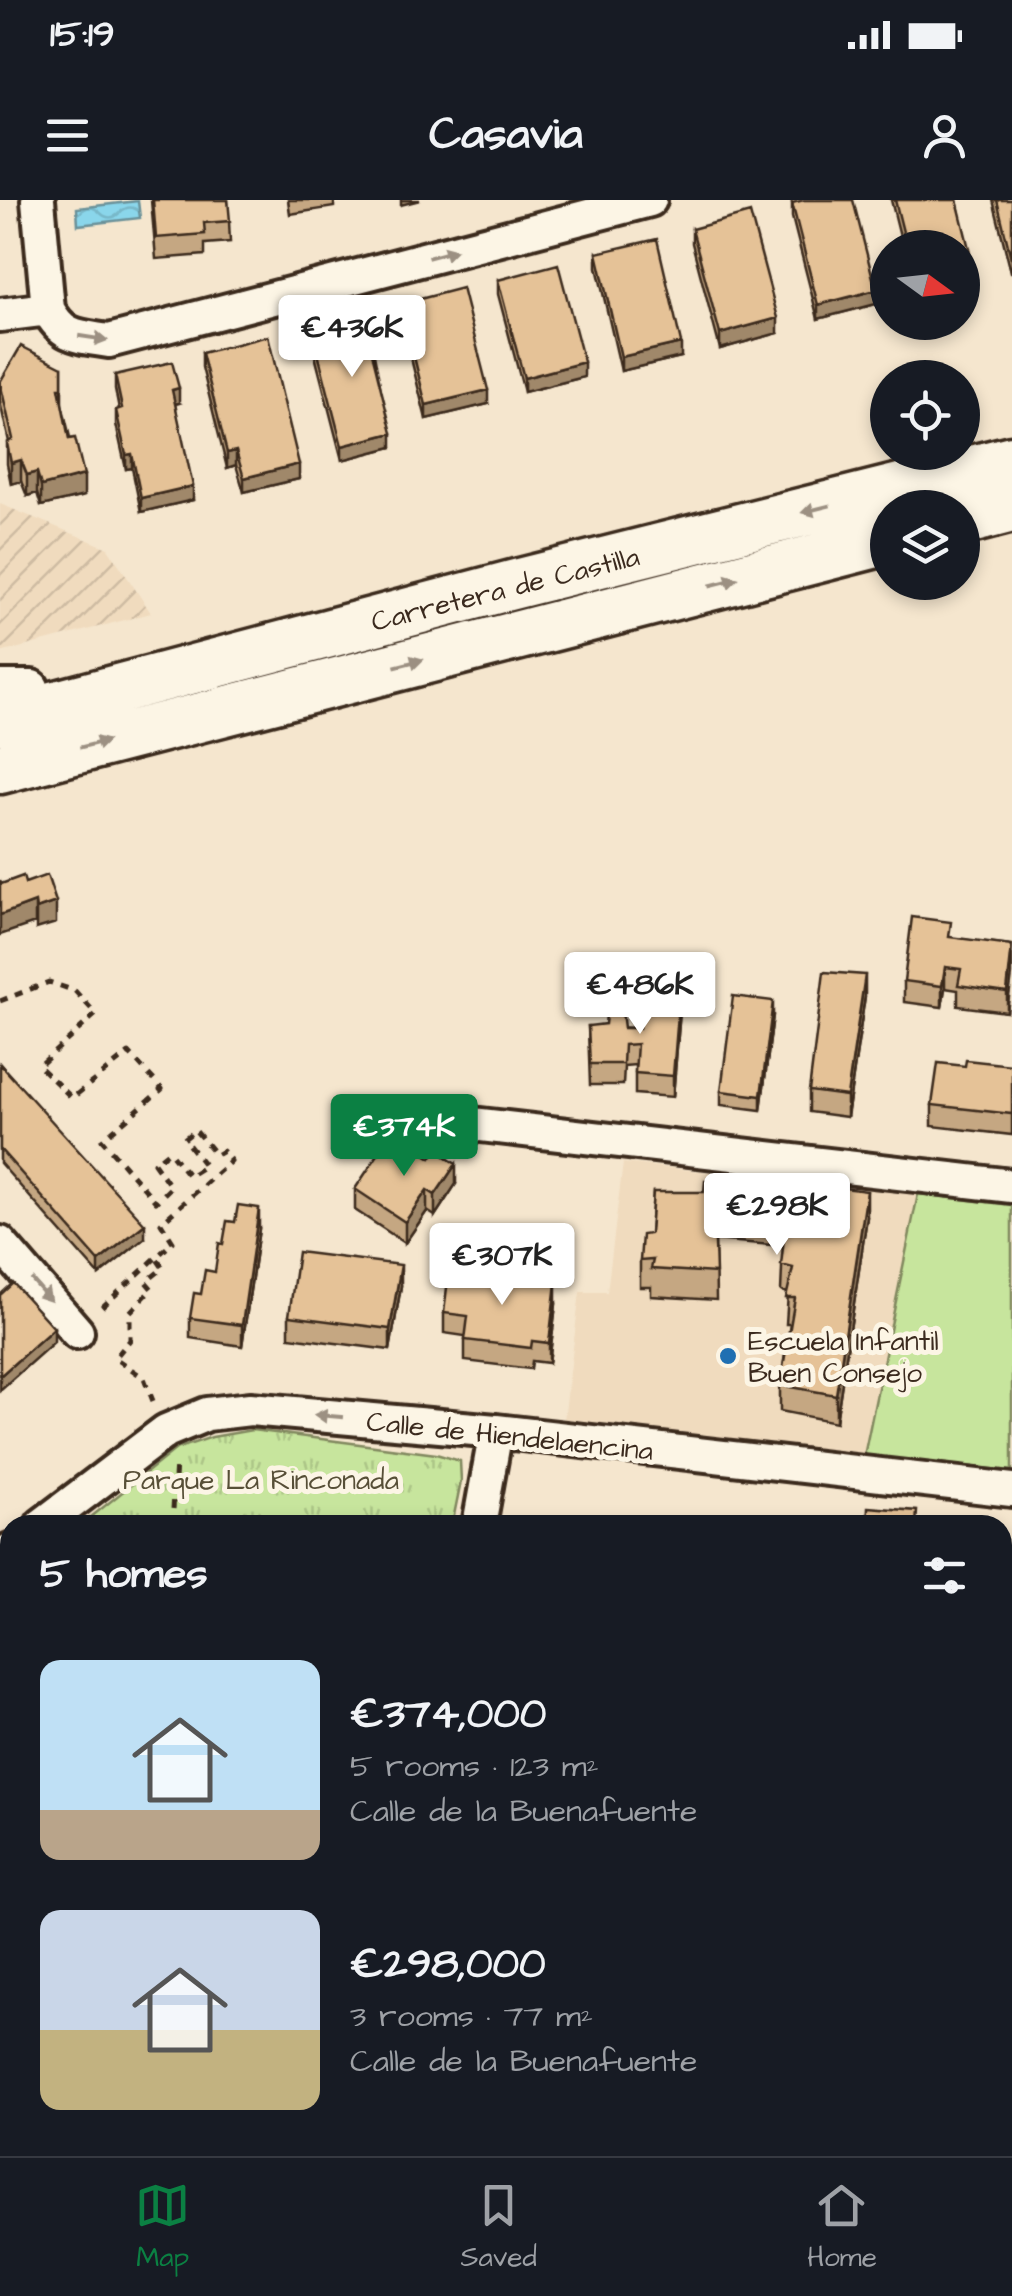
<!DOCTYPE html>
<meta charset="utf-8">
<style>
body{margin:0;font-family:"Architects Daughter",sans-serif;background:#242831;color:#f1f3f6;height:100vh;display:flex;flex-direction:column;font-size:38px;white-space:nowrap}
*{box-sizing:border-box;margin:0}
p{font-size:32px;color:#9ea1a6}
.icon{flex:none;width:55px;height:55px;fill:none;stroke:currentColor;stroke-width:2;stroke-linecap:round;stroke-linejoin:round}
.map{position:relative;flex:1;overflow:hidden}
.drawer{position:absolute;left:0px;top:1315px;width:1012px;height:642px;display:flex;flex-direction:column;background:#171b24;border-radius:30px 30px 0 0;box-shadow:0 5px 15px #0003}
.drawer>*{flex:none}
.needle{width:65px;rotate:105deg}
.buttons{position:absolute;left:870px;top:30px;display:grid;gap:20px}
.buttons a{display:grid;place-items:center;width:110px;height:110px;border-radius:50%;background:#171b24;box-shadow:0 5px 15px #0003;font-size:50px}
.price{position:absolute;translate:-50% -85px;padding:0 22px;border-radius:10px;background:#fff;color:#222;font-size:32px;line-height:65px;filter:drop-shadow(0 2px 5px #0008)}
.price::after{content:'';position:absolute;left:50%;top:60px;width:30px;height:22px;margin-left:-15px;background:inherit;clip-path:polygon(0 0,100% 0,50% 100%)}
.price.selected{background:#0b8043;color:#fff}
ul{padding:0;list-style:none}
li{display:flex;align-items:center;gap:30px;height:250px;padding:0 40px}
li span{display:grid;place-items:center;flex:none;width:280px;height:200px;border-radius:20px;color:#555}
li>.icon{margin-inline-start:auto}
span .icon{width:120px;height:120px;fill:#fffc;stroke-width:1}
li b{font-size:42px}
h2{display:flex;justify-content:space-between;align-items:center;height:120px;padding:0 40px;font-size:42px}
.status{display:flex;justify-content:space-between;align-items:center;height:70px;padding:0 50px;background:#171b24;direction:ltr}
.status svg{height:28px;fill:currentColor}
header{display:flex;justify-content:space-between;align-items:center;height:130px;padding:0 40px;background:#171b24;font-size:45px;font-weight:700}
.tabs{display:flex;justify-content:space-around;align-items:center;height:140px;border-top:2px solid #363941;background:#171b24;font-size:28px;color:#9ea1a6}
.tabs a{display:grid;justify-items:center;gap:5px}
.tabs .selected{color:#0b8043}
.map>svg:first-child{display:block}
</style>
<div class="status"><b>15:19</b><svg viewBox="0 0 49 12"><path d="M0 12V9h3v3zM5 12V6h3v6zM10 12V3h3v9zM15 12V0h3v12zM26 1h20v11H26zM47 4h2v5h-2z"/></svg></div>
<header><svg class="icon" aria-label="menu" viewBox="0 0 24 24"><path d="M4 6h16M4 12h16M4 18h16"/></svg>Casavia<svg class="icon" aria-label="person" viewBox="0 0 24 24"><circle cx="12" cy="8" r="4"/><path d="M4 21q1-7 8-7t8 7"/></svg></header>
<div class="map">
<svg width="1012" height="1956" viewBox="0 0 1012 1956">
<defs>
<pattern id="industrial-furrows" width="10" height="10" patternUnits="userSpaceOnUse" patternTransform="scale(2.5)"><rect width="10" height="10" fill="#f0dbbe"/><path d="M-1 1l2-2M0 10L10 0M9 11l2-2" fill="none" stroke="#cfbca3"/></pattern>
<pattern id="park-tufts" width="24" height="20" patternUnits="userSpaceOnUse" patternTransform="scale(2.5)"><rect width="24" height="20" fill="#c7e59d"/><path d="M3 7l-1-3M5 7V3M7 7l1-3M15 17l-1-3M17 17v-4M19 17l1-3" fill="none" stroke="#acc587"/></pattern>
<pattern id="water-waves" width="16" height="10" patternUnits="userSpaceOnUse" patternTransform="scale(2.5)"><rect width="16" height="10" fill="#8ad6eb"/><path d="M0 5q4-4 8 0t8 0" fill="none" stroke="#78b8c9"/></pattern>
</defs>
<rect width="100%" height="100%" fill="#f5e6ce"/>
<filter id="ink" filterUnits="userSpaceOnUse"><feTurbulence type="fractalNoise" baseFrequency=".01" numOctaves="2"/><feDisplacementMap in="SourceGraphic" scale="20" xChannelSelector="R" yChannelSelector="G"/><feConvolveMatrix kernelMatrix="1 2 1 2 8 2 1 2 1" color-interpolation-filters="sRGB"/></filter>
<g filter="url(#ink)">
<path fill="#f0dbbe" d="M 623,963 L 918,994 L 864,1256 L 564,1220 L 580,1092 L 607,1092 Z"/>
<path fill="url(#industrial-furrows)" d="M 0,304 L 108,348 L 151,413 L 0,453 Z"/>
<path fill="#c7e59d" stroke="#81885e" stroke-width="2.5" d="M 918,994 L 1012,1005 L 1012,1271 L 864,1256 Z"/>
<path fill="url(#park-tufts)" stroke="#81885e" stroke-width="2.5" d="M 252,1230 L 436,1254 L 460,1261 L 461,1281 L 452,1325 L 81,1325 L 176,1249 L 212,1237 Z
M 10,1382 L 10,1948 L 171,1948 L 169,1956 L 0,1956 L 0,1390 Z"/>
<path fill="url(#water-waves)" stroke="#6a9199" stroke-width="2.5" d="M 138,1 L 140,18 L 78,25 L 77,8 Z"/>
<g fill="none" stroke-linecap="round" stroke-linejoin="round">
<defs>
<path id="minor" d="M 38,0 L 48,109 C 63,138 79,136 109,141 L 650,0
M 0,115 L 48,109
M 0,487 L 32,487
M 472,924 L 1012,986
M 0,1043 L 77,1132
M 42,1325 L 166,1231 L 207,1214 L 250,1209 L 496,1231 L 1012,1290
M 479,1325 L 496,1231
M 0,1357 L 10,1350
M 1002,1674 L 1012,1675
M 209,1956 L 212,1948
M 622,1956 L 624,1948"/>
<path id="highway" d="M 962,321 L 1012,308
M 0,520 L 516,384 L 1012,260
M 0,569 L 888,340"/>
</defs>
<use href="#minor" stroke="#3b2a1e" stroke-width="40"/>
<use href="#highway" stroke="#3b2a1e" stroke-width="55"/>
<path stroke="#3b2a1e" stroke-width="5" stroke-dasharray="8 8" stroke-linecap="butt" d="M 0,801 L 49,782 L 75,791 L 96,814 L 39,866 L 72,898 L 129,853 L 162,889 L 102,940 L 156,1002 L 171,987 L 154,963 L 169,951 L 189,976 L 205,966 L 184,939 L 195,930 L 216,955 L 223,951 L 231,961 L 161,1023 L 173,1042 L 99,1110
M 153,1201 L 144,1178 L 115,1158 L 130,1140 L 130,1112 L 152,1089 L 146,1082 L 163,1068 L 155,1056
M 172,1325 L 176,1263
M 0,1646 L 10,1643
M 32,1956 L 33,1948"/>
<use href="#minor" stroke="#fcf5e5" stroke-width="32"/>
<use href="#highway" stroke="#fcf5e5" stroke-width="48"/>
</g>
<path fill="#c5a782" stroke="#3b2a1e" stroke-width="2.5" d="M 151,0 L 228,0 L 230,42 L 205,44 L 205,55 L 156,59 Z
M 288,0 L 334,0 L 334,7 L 290,14 Z
M 891,0 L 957,0 L 974,83 L 962,48 L 903,48 Z
M 993,0 L 1012,0 L 1012,72 L 1011,72 Z
M 792,3 L 876,104 L 818,119 L 792,17 Z
M 692,29 L 778,133 L 720,149 L 692,43 Z
M 597,53 L 681,157 L 621,171 L 597,67 Z
M 498,80 L 584,177 L 524,192 L 498,94 Z
M 401,104 L 488,204 L 426,219 L 401,118 Z
M 312,130 L 374,154 L 392,247 L 342,260 L 312,144 Z
M 202,153 L 299,279 L 244,292 L 236,265 L 227,268 L 202,167 Z
M 62,167 L 62,204 L 84,296 L 41,306 L 37,293 L 27,296 L 21,281 L 11,284 L 7,264 L 7,243 L 9,242 L 0,202 L 0,182 Z
M 115,175 L 179,203 L 175,204 L 193,300 L 141,312 L 132,268 L 126,269 L 116,224 L 116,210 L 119,209 L 115,189 Z
M 951,738 L 1012,745 L 1007,812 L 958,806 L 958,790 L 945,788 L 942,807 L 904,802 L 904,781 Z
M 865,796 L 847,917 L 809,912 L 809,891 Z
M 658,803 L 680,810 L 673,897 L 635,894 L 635,865 L 624,866 L 623,885 L 590,885 L 588,826 L 639,828 Z
M 773,815 L 761,910 L 721,905 L 721,891 Z
M 0,864 L 145,1038 L 99,1075 L 0,963 Z
M 1012,865 L 1012,935 L 932,926 L 932,905 L 965,866 Z
M 399,953 L 456,984 L 435,1016 L 427,1011 L 405,1043 L 355,1010 L 355,989 Z
M 653,992 L 867,1017 L 836,1222 L 780,1211 L 780,1185 L 790,1124 L 786,1124 L 788,1093 L 781,1091 L 783,1046 L 715,1040 L 716,1100 L 651,1096 L 651,1087 L 640,1087 L 640,1061 L 650,1034 Z
M 259,1029 L 242,1146 L 190,1138 L 190,1118 L 201,1094 L 215,1072 L 223,1044 Z
M 401,1086 L 390,1150 L 289,1137 L 289,1116 Z
M 556,1104 L 549,1163 L 532,1161 L 531,1169 L 465,1161 L 465,1136 L 444,1133 L 444,1113 Z"/>
<path fill="#a0886a" stroke="#3b2a1e" stroke-width="2.5" d="M 401,0 L 420,0 L 401,5 Z
M 974,69 L 974,83 L 962,86 L 962,72 Z
M 876,90 L 876,104 L 818,119 L 818,105 Z
M 778,118 L 778,133 L 720,149 L 720,134 Z
M 681,143 L 681,157 L 621,171 L 621,157 Z
M 584,162 L 584,177 L 524,192 L 524,178 Z
M 179,188 L 179,203 L 172,204 L 172,190 Z
M 488,190 L 488,204 L 426,219 L 426,205 Z
M 392,233 L 392,247 L 342,260 L 342,246 Z
M 236,251 L 236,265 L 227,268 L 227,253 Z
M 132,254 L 132,268 L 126,269 L 126,255 Z
M 21,260 L 21,281 L 11,284 L 11,263 Z
M 299,264 L 299,279 L 244,292 L 244,278 Z
M 37,272 L 37,293 L 27,296 L 27,275 Z
M 84,275 L 84,296 L 41,306 L 41,286 Z
M 193,286 L 193,300 L 141,312 L 141,298 Z
M 35,702 L 35,723 L 0,735 L 0,715 Z
M 56,702 L 56,723 L 36,729 L 36,709 Z
M 1012,754 L 1012,775 L 1007,812 L 1007,792 Z
M 945,767 L 945,788 L 942,807 L 942,786 Z
M 865,775 L 865,796 L 847,917 L 847,896 Z
M 680,789 L 680,810 L 673,897 L 673,876 Z
M 773,801 L 773,815 L 761,910 L 761,896 Z
M 456,964 L 456,984 L 435,1016 L 435,995 Z
M 427,990 L 427,1011 L 405,1043 L 405,1022 Z
M 867,991 L 867,1017 L 836,1222 L 836,1195 Z
M 259,1008 L 259,1029 L 242,1146 L 242,1125 Z
M 145,1024 L 145,1038 L 99,1075 L 99,1061 Z
M 401,1065 L 401,1086 L 390,1150 L 390,1129 Z
M 556,1083 L 556,1104 L 549,1163 L 549,1143 Z
M 54,1128 L 54,1142 L 0,1190 L 0,1176 Z
M 1006,1469 L 1006,1490 L 1002,1513 L 1002,1493 Z"/>
<path fill="#e5c297" stroke="#3b2a1e" stroke-width="2.5" d="M 153,0 L 228,0 L 230,21 L 204,23 L 205,34 L 156,38 Z
M 804,0 L 853,0 L 876,90 L 818,105 L 792,3 Z
M 895,0 L 957,0 L 974,69 L 962,72 L 962,48 L 907,48 Z
M 997,0 L 1012,0 L 1012,58 L 1011,58 Z
M 750,13 L 778,118 L 720,134 L 692,29 Z
M 657,39 L 681,143 L 621,157 L 597,53 Z
M 558,64 L 584,162 L 524,178 L 498,80 Z
M 462,88 L 488,190 L 426,205 L 401,104 Z
M 367,116 L 374,140 L 369,141 L 392,233 L 342,246 L 312,130 Z
M 268,136 L 299,264 L 244,278 L 236,251 L 227,253 L 202,153 Z
M 21,146 L 62,167 L 62,188 L 59,188 L 69,239 L 75,238 L 84,275 L 41,286 L 37,272 L 27,275 L 21,260 L 11,263 L 7,243 L 13,239 L 0,182 Z
M 172,162 L 179,188 L 172,190 L 193,286 L 141,298 L 132,254 L 126,255 L 116,210 L 122,208 L 115,175 Z
M 47,675 L 56,702 L 36,709 L 35,702 L 0,715 L 0,680 L 1,684 L 23,676 L 25,683 Z
M 912,717 L 951,722 L 949,737 L 1012,745 L 1007,792 L 958,785 L 961,769 L 945,767 L 942,786 L 904,781 Z
M 824,772 L 865,775 L 847,896 L 809,891 Z
M 680,789 L 673,876 L 635,873 L 637,844 L 624,845 L 623,864 L 590,864 L 588,826 L 605,824 L 606,815 L 622,811 L 624,828 L 639,828 L 643,803 L 658,803 L 658,790 Z
M 733,796 L 773,801 L 761,896 L 721,891 Z
M 966,860 L 1012,865 L 1012,914 L 932,905 L 938,863 L 965,866 Z
M 0,864 L 145,1024 L 99,1061 L 0,949 Z
M 406,942 L 431,958 L 436,950 L 456,964 L 435,995 L 427,990 L 405,1022 L 355,989 L 385,944 L 399,953 Z
M 731,973 L 867,991 L 836,1195 L 780,1185 L 795,1098 L 786,1098 L 793,1068 L 781,1065 L 786,1020 L 714,1013 L 716,1073 L 651,1069 L 653,1060 L 640,1061 L 642,1035 L 650,1034 L 653,992 L 704,992 L 705,981 L 729,987 Z
M 238,1005 L 259,1008 L 242,1125 L 190,1118 L 194,1093 L 201,1094 L 205,1070 L 215,1072 L 219,1043 L 223,1044 L 227,1021 L 235,1022 Z
M 298,1052 L 401,1065 L 390,1129 L 289,1116 Z
M 449,1070 L 556,1083 L 549,1143 L 532,1141 L 531,1148 L 465,1140 L 468,1116 L 444,1113 Z
M 13,1083 L 54,1128 L 0,1176 L 0,1095 Z
M 868,1307 L 917,1311 L 916,1325 L 867,1325 Z
M 1002,1468 L 1006,1469 L 1002,1493 Z"/>
<defs><path id="oneway-solid" d="M-6-.8H1V-3.2L6.5 0L1 3.2V.8H-6Z" transform="scale(2.5)"/></defs>
<g fill="#9c9082">
<use href="#oneway-solid" transform="translate(442 54) rotate(-15)"/>
<use href="#oneway-solid" transform="translate(93 138) rotate(9)"/>
<use href="#oneway-solid" transform="translate(816 309) rotate(166)"/>
<use href="#oneway-solid" transform="translate(724 382) rotate(-14)"/>
<use href="#oneway-solid" transform="translate(409 463) rotate(-14)"/>
<use href="#oneway-solid" transform="translate(94 544) rotate(-14)"/>
<use href="#oneway-solid" transform="translate(41 1090) rotate(49)"/>
<use href="#oneway-solid" transform="translate(329 1216) rotate(-175)"/>
</g>
</g>
<circle fill="#1f6fb2" stroke="#fcf5e5" stroke-width="4" cx="728" cy="1156" r="10"/>
<g text-anchor="middle" stroke-width="10" stroke-linejoin="round" paint-order="stroke">
<g font-size="28" fill="#3b2a1e" stroke="#fcf5e5">
<text transform="translate(505 388) rotate(-14)" y="10">Carretera de Castilla</text>
<text transform="translate(510 1235) rotate(6)" y="10">Calle de Hiendelaencina</text>
</g>
<g font-size="28" fill="#3b2a1e" stroke="#fcf5e5" text-anchor="start">
<text x="748" y="1150">Escuela Infantil<tspan x="748" dy="32">Buen Consejo</tspan></text>
</g>
<g font-size="28" fill="#574f37" stroke="#fcf5e5">
<text x="261" y="1289">Parque La Rinconada</text>
</g>
</g>
</svg>
<div class="buttons">
<a><svg class="needle" viewBox="-14 -14 28 28"><path d="M0-13l5 13h-10z" fill="#e53935"/><path d="M0 13l5-13h-10z" fill="#9ea1a6"/></svg></a>
<a><svg class="icon" aria-label="locate" viewBox="0 0 24 24"><circle cx="12" cy="12" r="6"/><path d="M12 2v4M12 18v4M2 12h4M18 12h4"/></svg></a>
<a><svg class="icon" aria-label="layers" viewBox="0 0 24 24"><path d="M12 4l9 5-9 5-9-5zM3 14l9 5 9-5"/></svg></a>
</div>
<b class="price" style="left:352px;top:180px">€436K</b>
<b class="price" style="left:640px;top:837px">€486K</b>
<b class="price selected" style="left:404px;top:979px">€374K</b>
<b class="price" style="left:777px;top:1058px">€298K</b>
<b class="price" style="left:502px;top:1108px">€307K</b>
<section class="drawer">
<h2>5 homes<svg class="icon" aria-label="filters" viewBox="0 0 24 24"><path d="M4 7h16M4 17h16"/><circle cx="9" cy="7" r="2"/><circle cx="15" cy="17" r="2"/></svg></h2>
<ul>
<li><span style="background:linear-gradient(#bfe0f5 75%,#b9a48a 0)"><svg class="icon" aria-label="home" viewBox="0 0 24 24"><path d="M3 11l9-7 9 7M6 9v11h12V9"/></svg></span><div><b>€374,000</b><p>5 rooms · 123 m²</p><p>Calle de la Buenafuente</p></div></li>
<li><span style="background:linear-gradient(#c9d6e8 60%,#c2b280 0)"><svg class="icon" aria-label="home" viewBox="0 0 24 24"><path d="M3 11l9-7 9 7M6 9v11h12V9"/></svg></span><div><b>€298,000</b><p>3 rooms · 77 m²</p><p>Calle de la Buenafuente</p></div></li>
</ul>
</section>
</div>
<nav class="tabs">
<a class="selected"><svg class="icon" aria-label="map" viewBox="0 0 24 24"><path d="M3 6l6-2 6 2 6-2v14l-6 2-6-2-6 2zM9 4v14M15 6v14"/></svg>Map</a>
<a><svg class="icon" aria-label="saved" viewBox="0 0 24 24"><path d="M7 4h10v16l-5-4-5 4z"/></svg>Saved</a>
<a><svg class="icon" aria-label="home" viewBox="0 0 24 24"><path d="M3 11l9-7 9 7M6 9v11h12V9"/></svg>Home</a>
</nav>
